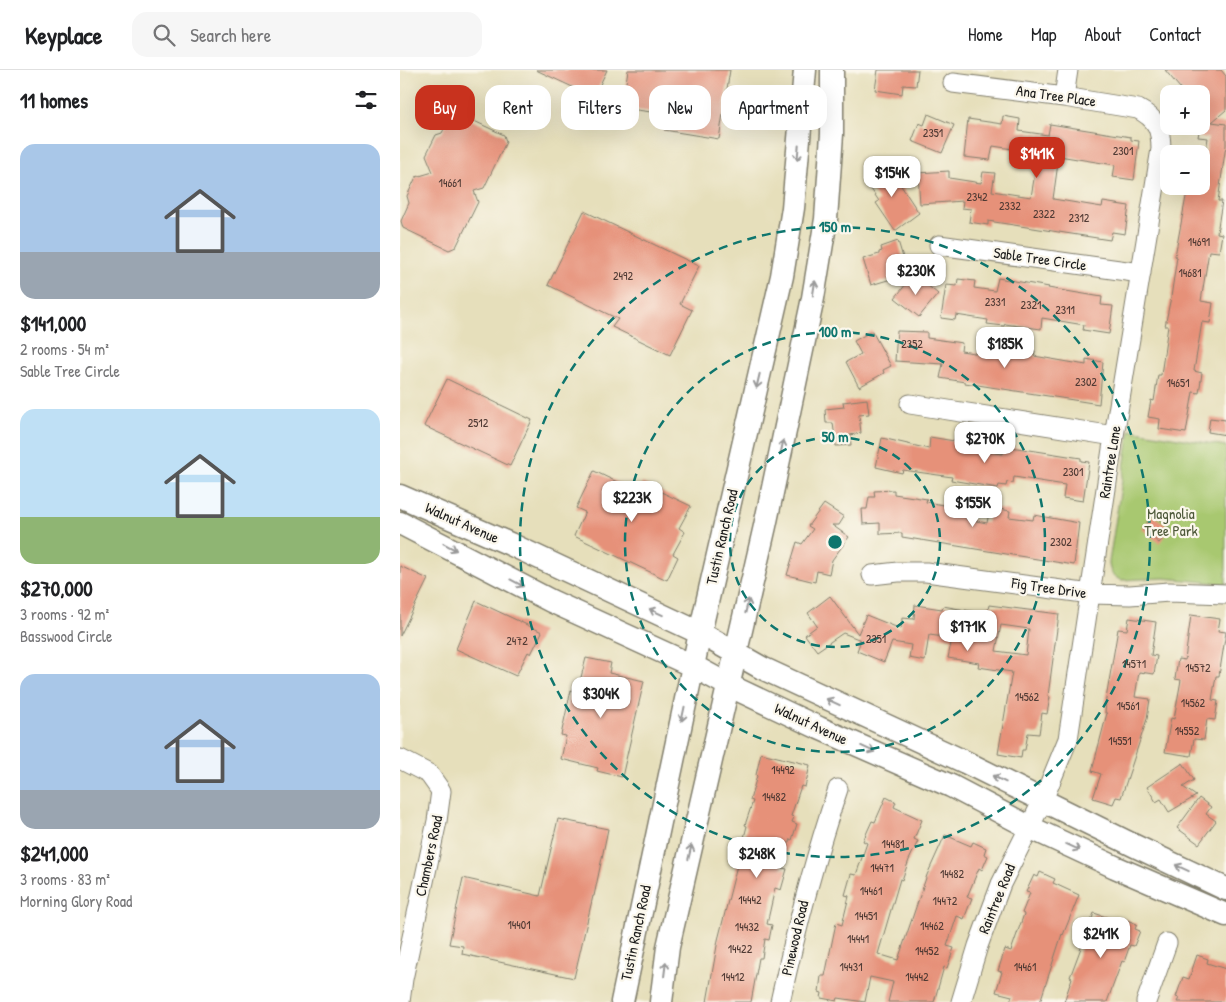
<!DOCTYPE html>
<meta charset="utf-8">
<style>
body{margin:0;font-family:"Patrick Hand",sans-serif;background:#f6f6f6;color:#202124;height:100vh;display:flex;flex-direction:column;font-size:19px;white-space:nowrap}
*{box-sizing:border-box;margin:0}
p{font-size:16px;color:#757577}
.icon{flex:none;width:28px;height:28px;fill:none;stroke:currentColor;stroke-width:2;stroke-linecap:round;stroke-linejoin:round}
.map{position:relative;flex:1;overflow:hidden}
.sheet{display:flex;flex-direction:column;background:#fff;width:400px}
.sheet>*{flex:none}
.hud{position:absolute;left:15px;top:15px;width:475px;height:45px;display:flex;gap:10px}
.controls{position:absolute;left:760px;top:15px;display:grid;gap:10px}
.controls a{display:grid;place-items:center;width:50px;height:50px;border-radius:10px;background:#fff;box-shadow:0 5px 20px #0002;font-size:25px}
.price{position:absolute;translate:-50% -42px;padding:0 11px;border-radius:10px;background:#fff;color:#222;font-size:16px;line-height:32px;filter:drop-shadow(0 1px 2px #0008)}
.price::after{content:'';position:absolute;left:50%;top:30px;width:15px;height:11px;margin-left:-8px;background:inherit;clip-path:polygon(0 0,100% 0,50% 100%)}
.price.current{background:#c8321e;color:#fff}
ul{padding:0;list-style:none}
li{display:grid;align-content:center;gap:10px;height:265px;padding:0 20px}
li span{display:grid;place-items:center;height:155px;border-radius:15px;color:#555}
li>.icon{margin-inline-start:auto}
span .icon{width:90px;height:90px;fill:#fffc;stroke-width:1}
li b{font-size:21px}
h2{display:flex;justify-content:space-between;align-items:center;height:60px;padding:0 20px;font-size:21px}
.chip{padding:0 18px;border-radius:15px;background:#fff;box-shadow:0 5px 20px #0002;font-size:18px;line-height:45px}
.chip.current{background:#c8321e;color:#fff}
header{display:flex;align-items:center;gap:30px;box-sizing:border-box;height:70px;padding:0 25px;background:#fff;border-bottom:1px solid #e0e0e0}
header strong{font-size:24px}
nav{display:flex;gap:28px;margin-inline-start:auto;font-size:18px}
.search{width:350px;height:45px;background:#f6f6f6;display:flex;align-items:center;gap:12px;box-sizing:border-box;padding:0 18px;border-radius:15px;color:#757577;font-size:19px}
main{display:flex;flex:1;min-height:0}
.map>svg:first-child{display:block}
</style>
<header>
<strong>Keyplace</strong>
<div class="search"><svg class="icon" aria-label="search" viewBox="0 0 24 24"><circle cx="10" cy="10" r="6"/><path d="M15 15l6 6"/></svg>Search here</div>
<nav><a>Home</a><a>Map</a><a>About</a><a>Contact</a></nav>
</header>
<main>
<section class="sheet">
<h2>11 homes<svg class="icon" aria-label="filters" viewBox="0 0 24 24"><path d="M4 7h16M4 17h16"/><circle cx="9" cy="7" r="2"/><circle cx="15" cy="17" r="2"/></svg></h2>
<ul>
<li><span style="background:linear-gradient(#a9c7e8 70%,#9aa5b1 0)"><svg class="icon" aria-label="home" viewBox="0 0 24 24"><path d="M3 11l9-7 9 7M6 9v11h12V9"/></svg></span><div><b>$141,000</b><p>2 rooms · 54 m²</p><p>Sable Tree Circle</p></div></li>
<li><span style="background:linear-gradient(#bfe0f5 70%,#8fb573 0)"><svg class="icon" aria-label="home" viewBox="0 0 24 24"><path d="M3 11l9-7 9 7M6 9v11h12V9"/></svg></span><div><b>$270,000</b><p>3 rooms · 92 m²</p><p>Basswood Circle</p></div></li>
<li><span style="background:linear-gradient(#a9c7e8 75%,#9aa5b1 0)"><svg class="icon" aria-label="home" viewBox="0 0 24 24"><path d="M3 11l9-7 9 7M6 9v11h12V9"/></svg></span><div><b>$241,000</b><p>3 rooms · 83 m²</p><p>Morning Glory Road</p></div></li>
</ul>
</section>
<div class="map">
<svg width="826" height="932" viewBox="0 0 826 932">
<rect width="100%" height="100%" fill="#fbf7ec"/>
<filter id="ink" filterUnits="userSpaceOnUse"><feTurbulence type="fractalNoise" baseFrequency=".02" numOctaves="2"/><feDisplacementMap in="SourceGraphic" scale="10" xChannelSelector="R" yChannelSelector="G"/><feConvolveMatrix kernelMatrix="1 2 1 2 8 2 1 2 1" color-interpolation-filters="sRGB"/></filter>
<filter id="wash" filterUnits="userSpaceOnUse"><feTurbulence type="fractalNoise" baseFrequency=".0096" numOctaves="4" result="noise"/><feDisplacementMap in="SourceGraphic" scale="20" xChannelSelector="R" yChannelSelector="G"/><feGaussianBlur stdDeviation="1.12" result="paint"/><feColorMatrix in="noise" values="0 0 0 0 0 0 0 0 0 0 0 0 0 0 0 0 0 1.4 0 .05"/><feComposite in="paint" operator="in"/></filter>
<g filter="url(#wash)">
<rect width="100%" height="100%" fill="#e6dfbb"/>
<path fill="#a8c870" stroke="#627246" d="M 730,360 L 826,376 L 826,514 L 764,508 L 722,510 C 713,508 709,501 709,492 Z"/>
<g id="blocks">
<path fill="#e69179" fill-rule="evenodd" d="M 136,0 L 207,0 L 194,27 Z
M 228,0 L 330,0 L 319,69 L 264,60 L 266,44 L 222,38 Z
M 478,0 L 518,0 L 516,16 L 503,15 L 502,24 L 475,20 Z
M 765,0 L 821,0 L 826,6 L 826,40 L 812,52 L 826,54 L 826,75 L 818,131 L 822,131 L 817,163 L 822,164 L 819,182 L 809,181 L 801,231 L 813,233 L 810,253 L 802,252 L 794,301 L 802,303 L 799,323 L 793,322 L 786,363 L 759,359 L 760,349 L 748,347 L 751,330 L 754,331 L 758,305 L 761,305 L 768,256 L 765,256 L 771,227 L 777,187 L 775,186 L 788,116 L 801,116 L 801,91 L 804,92 L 808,68 L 798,67 L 800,56 L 801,56 L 803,38 L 801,36 L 801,24 L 785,24 Z
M 57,43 L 104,65 L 106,72 L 84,118 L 74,121 L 78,132 L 56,177 L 49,180 L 3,158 L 1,151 L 9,133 L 7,126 L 16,107 L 33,102 L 26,85 L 36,65 L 42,63 L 51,45 Z
M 528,44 L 554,55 L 542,83 L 512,71 L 519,53 L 524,55 Z
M 603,46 L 620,49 L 619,61 L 648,65 L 650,54 L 731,67 L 731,70 L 739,71 L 734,110 L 713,107 L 715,95 L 659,86 L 653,129 L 702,137 L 703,132 L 729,136 L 725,164 L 712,162 L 710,170 L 588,151 L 588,155 L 569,152 L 571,139 L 562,138 L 563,131 L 520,134 L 518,103 L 549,101 L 549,108 L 581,113 L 583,102 L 595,103 L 592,121 L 631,127 L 637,91 L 631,89 L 632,82 L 593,76 L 590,90 L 564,87 L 568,49 L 602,54 Z
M 486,93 L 519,143 L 495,161 L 476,133 L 479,131 L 465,110 Z
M 184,141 L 299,196 L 280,234 L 292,240 L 270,285 L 212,257 L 218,249 L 148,215 Z
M 498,171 L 508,204 L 471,215 L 463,189 L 479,184 L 479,182 L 482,181 L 481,177 Z
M 514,204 L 538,224 L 519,247 L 495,228 Z
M 598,208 L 649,217 L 648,218 L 702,227 L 701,235 L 713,236 L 709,264 L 683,260 L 684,255 L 642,248 L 641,259 L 605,254 L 604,256 L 587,254 L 588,250 L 556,245 L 555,250 L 541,248 L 546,215 L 557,216 L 558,209 L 575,211 L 574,218 L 595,221 Z
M 472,261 L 491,296 L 483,300 L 484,303 L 459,317 L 446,292 L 461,284 L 454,271 Z
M 497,261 L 527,262 L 527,268 L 562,273 L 561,281 L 613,289 L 615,278 L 635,281 L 634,286 L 686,295 L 686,289 L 703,292 L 699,334 L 565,313 L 565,312 L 540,308 L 543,294 L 495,291 Z
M 47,309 L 132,350 L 110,396 L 24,356 Z
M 467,329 L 469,344 L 459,345 L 461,363 L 450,365 L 451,375 L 436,376 L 433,353 L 426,353 L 425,339 L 444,337 L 443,332 Z
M 810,348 L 826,350 L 826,365 L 808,362 Z
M 555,365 L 572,368 L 570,380 L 603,384 L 604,376 L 681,388 L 681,391 L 689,392 L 683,431 L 663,428 L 665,415 L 614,407 L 613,413 L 607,412 L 606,416 L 599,415 L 598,418 L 551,410 L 552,407 L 503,400 L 502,403 L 476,397 L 482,368 L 529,379 L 530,367 L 554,371 Z
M 194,401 L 238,422 L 242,413 L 291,436 L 279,458 L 285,462 L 273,484 L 278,487 L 267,510 L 174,466 L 185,442 L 176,438 Z
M 494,420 L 494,424 L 527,429 L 526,432 L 568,439 L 566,449 L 587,453 L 590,437 L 610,441 L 609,447 L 633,450 L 634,445 L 679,453 L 674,495 L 502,467 L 502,463 L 480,464 L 480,453 L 463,454 L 462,439 L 467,439 L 469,427 L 475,427 L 474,421 Z
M 424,434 L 444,447 L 439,455 L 432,455 L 449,467 L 432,490 L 429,504 L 417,501 L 415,512 L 387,505 L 397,472 L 402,474 L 413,459 L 408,456 Z
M 753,445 L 771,459 L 759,473 L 742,459 Z
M 0,496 L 28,509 L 0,566 Z
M 430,526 L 458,564 L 466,545 L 501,559 L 502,548 L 514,549 L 515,535 L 542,539 L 543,536 L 587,544 L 589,535 L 659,544 L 648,626 L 650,627 L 647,644 L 642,643 L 639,664 L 628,663 L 625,680 L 622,680 L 621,688 L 598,684 L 612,602 L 578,597 L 579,593 L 548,588 L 552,568 L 529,565 L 525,591 L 509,588 L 511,575 L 492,572 L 484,592 L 457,581 L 461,570 L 443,563 L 417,581 L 405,565 L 417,556 L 408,543 ZM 601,555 L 629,559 L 626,585 L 596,581 Z
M 76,531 L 142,562 L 131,584 L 128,582 L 116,606 L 56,579 Z
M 791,545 L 820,549 L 818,561 L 826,562 L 819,606 L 816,606 L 812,630 L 818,631 L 815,650 L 807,649 L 804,670 L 794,669 L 791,686 L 765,682 L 771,648 L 774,649 L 781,610 L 775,609 L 778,589 L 785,590 Z
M 729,548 L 756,552 L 751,585 L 757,586 L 754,604 L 739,602 L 735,627 L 750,629 L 747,649 L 721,728 L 716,727 L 713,734 L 693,728 L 701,704 L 692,701 L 707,643 L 705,643 L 706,629 L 718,559 L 727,560 Z
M 186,588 L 211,593 L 209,603 L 244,611 L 222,707 L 197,701 L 198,698 L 161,689 L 166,666 L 161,665 L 171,620 L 173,621 L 175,614 L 179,615 Z
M 361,683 L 410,695 L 405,717 L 401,716 L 391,746 L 394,747 L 392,752 L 397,754 L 392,770 L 390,769 L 382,798 L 387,799 L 381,820 L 375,818 L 367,854 L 372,855 L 369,870 L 365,869 L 362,888 L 359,888 L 351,932 L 307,932 L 318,870 L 347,756 L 345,755 L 353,731 L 350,730 L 357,706 L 356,705 Z
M 783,693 L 794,710 L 783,717 L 796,726 L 769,742 L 761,729 L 756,732 L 747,717 Z
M 486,727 L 496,732 L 494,737 L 522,750 L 514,769 L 518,771 L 509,790 L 502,810 L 500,809 L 478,884 L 498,890 L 527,805 L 545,765 L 571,776 L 573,772 L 586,778 L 584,784 L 588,786 L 582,800 L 579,798 L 567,827 L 572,828 L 564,849 L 557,846 L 547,876 L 554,878 L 547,898 L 544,897 L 534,932 L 488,932 L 493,912 L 470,907 L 465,932 L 438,928 L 437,931 L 421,928 L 422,923 L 419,922 L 421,906 L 425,906 L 436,853 L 442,855 L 449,826 L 445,825 L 451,804 L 456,805 L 467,773 L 463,771 L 472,751 L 475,752 Z
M 799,728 L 811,737 L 806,744 L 816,751 L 799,774 L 777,758 Z
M 158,749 L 208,759 L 194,826 L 193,826 L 174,908 L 62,884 L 63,876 L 49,874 L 63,808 L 140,826 Z
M 640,802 L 655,809 L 653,813 L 679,825 L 663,865 L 662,864 L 640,932 L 610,932 L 612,926 L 596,922 L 602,902 L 598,901 L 605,879 L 611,881 L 624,844 L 622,843 L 630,823 L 626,822 L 634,805 L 638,807 Z
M 694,843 L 721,852 L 722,848 L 737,854 L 735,859 L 740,861 L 734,876 L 730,875 L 724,892 L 722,891 L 707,932 L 664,932 L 672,908 L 670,907 Z
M 797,885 L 808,889 L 807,893 L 826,899 L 826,932 L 777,932 L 779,928 L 776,927 L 783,907 L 789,909 Z"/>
</g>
</g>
<g filter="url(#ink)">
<use href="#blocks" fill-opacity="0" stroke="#817e6c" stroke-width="1"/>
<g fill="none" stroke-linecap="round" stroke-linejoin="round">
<defs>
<path id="minor" d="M 553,13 L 664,27 L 738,39 C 757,49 761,59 761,79 L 714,366 L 668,669 L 643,730 L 601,814 L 578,876 L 561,932
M 664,27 L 668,0
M 539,175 L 741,203
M 510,334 L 714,366
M 472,505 L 498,502 L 526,502 L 691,524 L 730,525 L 769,522 L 826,524
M 0,689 L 29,704 L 41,721 L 37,751 L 3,909 L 0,932
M 380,932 C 396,860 414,789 438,719
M 746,932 L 767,873"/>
<path id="major" d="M 0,426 L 110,474 L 300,563 L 362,598 L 565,692 L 735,776 L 826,819
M 0,453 L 151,531 L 293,596 L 328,615 L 419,658 L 551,716 L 629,757 L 715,797 L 826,845
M 222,932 L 300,563 L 382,206 L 393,138 L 405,0
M 261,932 L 268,877 L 365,456 L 413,228 L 426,149 L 432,64 L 432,0"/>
</defs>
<use href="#minor" stroke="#817e6c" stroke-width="21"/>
<use href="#major" stroke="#817e6c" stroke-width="25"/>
<use href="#minor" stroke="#fff" stroke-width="19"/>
<use href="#major" stroke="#fff" stroke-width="22"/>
</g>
<defs><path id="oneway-shaft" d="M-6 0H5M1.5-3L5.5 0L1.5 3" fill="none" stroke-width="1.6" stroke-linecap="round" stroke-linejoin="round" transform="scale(1.25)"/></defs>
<g stroke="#999">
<use href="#oneway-shaft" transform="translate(398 83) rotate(95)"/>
<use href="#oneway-shaft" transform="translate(414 218) rotate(-81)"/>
<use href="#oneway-shaft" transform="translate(358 311) rotate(103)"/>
<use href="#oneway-shaft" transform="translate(382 377) rotate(-78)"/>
<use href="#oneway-shaft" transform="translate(50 477) rotate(28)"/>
<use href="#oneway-shaft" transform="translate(117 513) rotate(28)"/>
<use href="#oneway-shaft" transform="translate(347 536) rotate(-77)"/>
<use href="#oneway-shaft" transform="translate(256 542) rotate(-155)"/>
<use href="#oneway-shaft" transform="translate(433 632) rotate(-155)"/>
<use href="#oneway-shaft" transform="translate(283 644) rotate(102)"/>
<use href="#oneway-shaft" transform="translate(468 679) rotate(24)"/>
<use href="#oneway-shaft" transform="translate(599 709) rotate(-154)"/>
<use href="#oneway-shaft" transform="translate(673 777) rotate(25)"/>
<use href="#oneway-shaft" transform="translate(290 782) rotate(-77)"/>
<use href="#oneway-shaft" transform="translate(782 798) rotate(-155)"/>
<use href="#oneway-shaft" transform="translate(265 899) rotate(-83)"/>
</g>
</g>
<g fill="none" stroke="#0f766e" stroke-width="2.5" stroke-dasharray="9 6">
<circle cx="435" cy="472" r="105"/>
<circle cx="435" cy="472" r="210"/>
<circle cx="435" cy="472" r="315"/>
</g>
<g text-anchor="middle" stroke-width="4.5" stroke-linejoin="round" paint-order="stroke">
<g font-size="12" fill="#4e3933">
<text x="533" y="67">2351</text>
<text x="723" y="85">2301</text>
<text x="50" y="117">14661</text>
<text x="577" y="131">2342</text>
<text x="610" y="140">2332</text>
<text x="644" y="148">2322</text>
<text x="679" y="152">2312</text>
<text x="799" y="176">14691</text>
<text x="790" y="207">14681</text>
<text x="223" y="210">2492</text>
<text x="595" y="236">2331</text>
<text x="631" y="239">2321</text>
<text x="665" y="244">2311</text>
<text x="512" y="278">2352</text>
<text x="686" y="316">2302</text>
<text x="778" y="317">14651</text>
<text x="78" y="357">2512</text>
<text x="673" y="406">2301</text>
<text x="661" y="476">2302</text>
<text x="476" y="573">2351</text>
<text x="117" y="575">2472</text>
<text x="734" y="598">14571</text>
<text x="798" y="602">14572</text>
<text x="627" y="631">14562</text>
<text x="793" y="637">14562</text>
<text x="728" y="640">14561</text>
<text x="787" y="665">14552</text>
<text x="720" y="675">14551</text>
<text x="383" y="704">14492</text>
<text x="374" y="731">14482</text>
<text x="493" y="778">14481</text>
<text x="482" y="802">14471</text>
<text x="552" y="808">14482</text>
<text x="471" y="825">14461</text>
<text x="350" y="834">14442</text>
<text x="545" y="835">14472</text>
<text x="466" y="850">14451</text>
<text x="119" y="859">14401</text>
<text x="532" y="860">14462</text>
<text x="347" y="861">14432</text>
<text x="458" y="873">14441</text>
<text x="340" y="883">14422</text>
<text x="527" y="885">14452</text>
<text x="451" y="901">14431</text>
<text x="625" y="901">14461</text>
<text x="333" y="911">14412</text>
<text x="517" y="911">14442</text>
</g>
<g font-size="15" fill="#1c1c1c" stroke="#fbf7ec">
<text transform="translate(656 26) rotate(8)" y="5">Ana Tree Place</text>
<text transform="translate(640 189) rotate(8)" y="5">Sable Tree Circle</text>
<text transform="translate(710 392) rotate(-81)" y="5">Raintree Lane</text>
<text transform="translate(62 453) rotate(24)" y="5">Walnut Avenue</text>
<text transform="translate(322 467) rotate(-77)" y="5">Tustin Ranch Road</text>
<text transform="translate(649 518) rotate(8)" y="5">Fig Tree Drive</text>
<text transform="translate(411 654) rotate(25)" y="5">Walnut Avenue</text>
<text transform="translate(29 786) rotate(-78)" y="5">Chambers Road</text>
<text transform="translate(597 829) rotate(-68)" y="5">Raintree Road</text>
<text transform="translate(236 863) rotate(-78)" y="5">Tustin Ranch Road</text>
<text transform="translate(395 868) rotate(-77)" y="5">Pinewood Road</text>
</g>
<g font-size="15" fill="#4d5839" stroke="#fbf7ec">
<text x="771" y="449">Magnolia<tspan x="771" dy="17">Tree Park</tspan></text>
</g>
</g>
<circle cx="435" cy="472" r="8" fill="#0f766e" stroke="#fbf7ec" stroke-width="2.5"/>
<g font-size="15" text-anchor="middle" font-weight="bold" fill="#0f766e" stroke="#fbf7ec" stroke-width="4.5" stroke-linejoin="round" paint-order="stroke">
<text x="435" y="162">150 m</text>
<text x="435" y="267">100 m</text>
<text x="435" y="372">50 m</text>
</g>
</svg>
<div class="controls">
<a>+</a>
<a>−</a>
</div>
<b class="price current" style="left:637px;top:109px">$141K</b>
<b class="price" style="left:492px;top:128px">$154K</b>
<b class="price" style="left:516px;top:226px">$230K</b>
<b class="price" style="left:605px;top:299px">$185K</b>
<b class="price" style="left:585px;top:394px">$270K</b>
<b class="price" style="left:232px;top:453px">$223K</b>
<b class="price" style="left:573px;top:458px">$155K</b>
<b class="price" style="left:568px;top:582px">$171K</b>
<b class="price" style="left:201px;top:649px">$304K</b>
<b class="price" style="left:357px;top:809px">$248K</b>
<b class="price" style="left:701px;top:889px">$241K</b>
<div class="hud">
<a class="chip current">Buy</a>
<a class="chip">Rent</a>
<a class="chip">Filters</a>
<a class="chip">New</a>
<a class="chip">Apartment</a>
</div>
</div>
</main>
